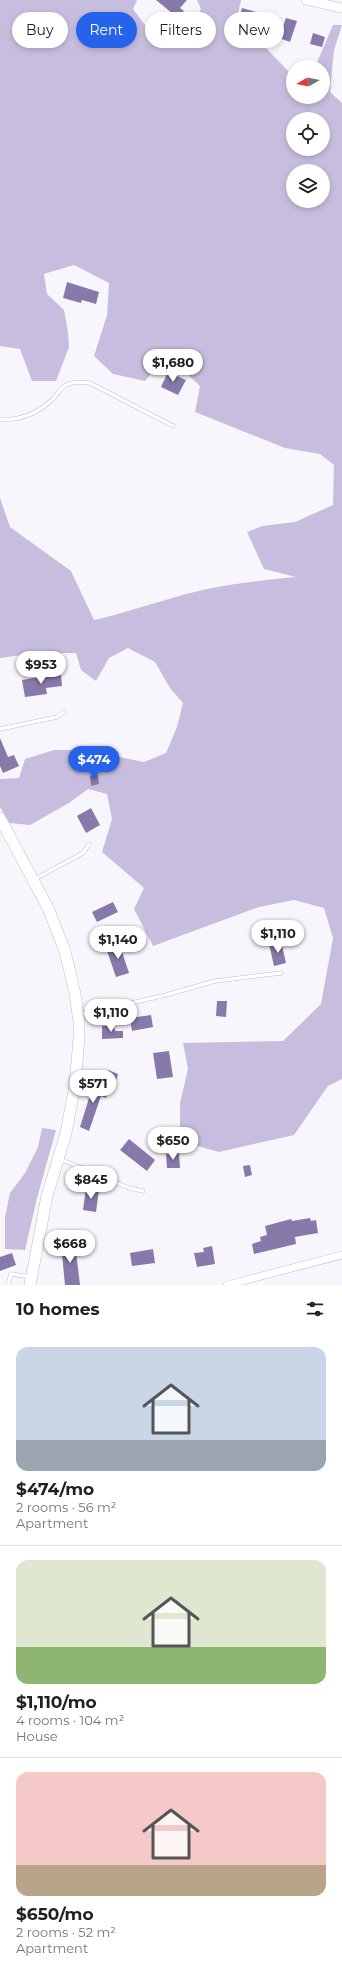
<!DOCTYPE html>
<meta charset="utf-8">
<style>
body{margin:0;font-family:Montserrat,sans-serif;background:#f6f6f6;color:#202124;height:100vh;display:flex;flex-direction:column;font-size:15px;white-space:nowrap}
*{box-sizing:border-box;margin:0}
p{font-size:13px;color:#757577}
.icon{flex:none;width:22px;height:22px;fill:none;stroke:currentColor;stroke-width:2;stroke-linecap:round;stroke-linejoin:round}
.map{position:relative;height:1285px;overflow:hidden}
.side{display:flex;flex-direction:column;background:#fff;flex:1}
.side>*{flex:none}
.hud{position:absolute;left:12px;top:12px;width:318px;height:36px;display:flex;gap:8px}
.needle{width:26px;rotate:261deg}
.buttons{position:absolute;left:286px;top:60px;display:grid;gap:8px}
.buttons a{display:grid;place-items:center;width:44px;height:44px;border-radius:50%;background:#fff;box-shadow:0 2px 6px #0003;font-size:20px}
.price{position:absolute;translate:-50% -34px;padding:0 9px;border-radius:14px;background:#fff;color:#222;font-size:13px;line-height:26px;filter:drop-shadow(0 1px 2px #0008)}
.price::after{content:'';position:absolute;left:50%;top:24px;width:12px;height:9px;margin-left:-6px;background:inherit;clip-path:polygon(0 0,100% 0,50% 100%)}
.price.active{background:#2563eb;color:#fff}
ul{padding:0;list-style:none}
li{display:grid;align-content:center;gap:8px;height:212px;padding:0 16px}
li+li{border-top:1px solid #e0e0e0}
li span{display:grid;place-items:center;height:124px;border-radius:12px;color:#555}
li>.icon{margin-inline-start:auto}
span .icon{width:72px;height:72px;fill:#fffc;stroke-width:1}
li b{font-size:17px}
h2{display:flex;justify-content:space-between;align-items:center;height:48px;padding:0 16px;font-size:17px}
.tag{padding:0 14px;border-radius:18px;background:#fff;box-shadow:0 2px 6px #0003;font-size:14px;line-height:36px}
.tag.active{background:#2563eb;color:#fff}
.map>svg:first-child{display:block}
</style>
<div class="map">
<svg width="342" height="1285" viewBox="0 0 342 1285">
<rect width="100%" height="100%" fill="#f8f6fd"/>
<path fill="#c7bedf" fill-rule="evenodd" d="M 0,0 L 137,0 L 133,9 L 148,29 L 195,19 L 201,9 L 197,0 L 241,0 L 235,29 L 261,33 L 267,49 L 291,74 L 293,74 L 293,97 L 323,97 L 323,67 L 315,67 L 333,25 L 342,25 L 334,50 L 330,92 L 342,103 L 342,1079 L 328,1086 L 294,1135 L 219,1152 L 180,1141 L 180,1103 L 188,1069 L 183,1043 L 283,1041 L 321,1004 L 333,938 L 324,908 L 294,900 L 259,907 L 153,946 L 134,909 L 144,888 L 102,852 L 112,819 L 107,794 L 88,789 L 69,803 L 30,825 L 9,823 L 0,807 L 0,779 L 19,778 L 25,759 L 54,750 L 84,750 L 144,762 L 166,753 L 177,727 L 183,703 L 170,688 L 155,662 L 128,648 L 109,658 L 96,681 L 81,670 L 76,653 L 37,653 L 0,658 L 0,498 L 10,527 L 71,571 L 94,620 C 131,612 166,598 203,590 C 233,583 265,580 296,577 L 264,569 L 247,532 L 262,526 L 295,522 L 333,505 L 334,465 L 320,454 L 285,448 L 195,412 L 200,386 L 181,368 L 159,364 L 145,381 L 113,374 L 94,356 L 107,315 L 109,283 L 74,265 L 44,274 L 47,294 L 64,310 L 68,332 L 69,347 L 56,381 L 32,381 L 20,349 L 0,346 ZM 293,119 L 323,119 L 323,149 L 293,149 ZM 293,171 L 323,171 L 323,201 L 293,201 Z
M 42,1128 L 56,1130 L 37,1198 L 25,1250 L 5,1249 L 5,1217 L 10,1193 L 25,1173 L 38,1147 Z"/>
<path fill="#8879ab" d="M 156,0 L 187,0 L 180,8 L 184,11 L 178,18 Z
M 242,8 L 256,12 L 252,27 L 238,23 Z
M 286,18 L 297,21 L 290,42 L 279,38 Z
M 313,33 L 325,37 L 322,47 L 310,44 Z
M 67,282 L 99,292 L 96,304 L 82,300 L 81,303 L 63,298 Z
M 168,372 L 186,380 L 178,395 L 161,387 Z
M 61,674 L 62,686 L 46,688 L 47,694 L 25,697 L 22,680 Z
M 0,738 L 8,757 L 14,755 L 19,766 L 3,773 L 0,766 Z
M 98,775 L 99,784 L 91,786 L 90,776 Z
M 91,808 L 100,825 L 86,833 L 77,816 Z
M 113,902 L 118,912 L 97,922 L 92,912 Z
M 281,941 L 286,963 L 274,966 L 269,944 Z
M 119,943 L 129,973 L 116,977 L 106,948 Z
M 217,1001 L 227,1001 L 226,1017 L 216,1016 Z
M 151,1015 L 153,1027 L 132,1031 L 130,1018 Z
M 102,1026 L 114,1026 L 115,1031 L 123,1031 L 123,1038 L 102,1039 Z
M 169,1051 L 173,1077 L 157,1079 L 153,1053 Z
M 108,1070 L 118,1074 L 115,1084 L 105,1081 Z
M 94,1082 L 109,1086 L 106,1098 L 101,1096 L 89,1131 L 80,1127 Z
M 129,1139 L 155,1160 L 147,1171 L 120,1150 Z
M 179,1153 L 180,1168 L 167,1168 L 166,1154 Z
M 250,1165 L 252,1175 L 245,1177 L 243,1166 Z
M 86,1188 L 99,1190 L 96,1212 L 83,1210 Z
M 310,1218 L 311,1221 L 316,1220 L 318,1233 L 295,1237 L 296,1244 L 254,1254 L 252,1244 L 261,1241 L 260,1237 L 267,1235 L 265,1226 L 291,1219 L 292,1221 Z
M 75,1243 L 80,1285 L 65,1285 L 61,1244 Z
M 212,1246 L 215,1264 L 197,1267 L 194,1253 L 204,1252 L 203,1248 Z
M 153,1249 L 155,1263 L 132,1266 L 130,1253 Z
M 12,1253 L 16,1265 L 0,1271 L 0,1257 Z"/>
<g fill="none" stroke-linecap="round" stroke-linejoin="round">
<defs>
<path id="service" d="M 0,419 C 21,421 38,413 53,399 C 57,395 59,390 63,387 C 71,381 80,382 90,383 L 173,426
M 0,729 L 57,717 L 64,712
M 35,879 L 83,853 L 89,844
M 79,1015 L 166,995 L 215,981 L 281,973
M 60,1159 L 129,1188 L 143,1191
M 8,1285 L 11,1274 L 31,1277"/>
<path id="minor" d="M 227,1285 L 342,1255"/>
<path id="tertiary" d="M 306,0 L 342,8"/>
<path id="secondary" d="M 0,818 L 48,908 L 65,951 L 75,994 L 79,1022 L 79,1038 L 75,1085 L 66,1133 L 47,1196 L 30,1285"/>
</defs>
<use href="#service" stroke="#c1bdcc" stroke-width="4.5"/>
<use href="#minor" stroke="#c1bdcc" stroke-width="8"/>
<use href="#tertiary" stroke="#c1bdcc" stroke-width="10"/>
<use href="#secondary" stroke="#c1bdcc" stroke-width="12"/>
<use href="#service" stroke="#fff" stroke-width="3.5"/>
<use href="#minor" stroke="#fff" stroke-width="7"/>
<use href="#tertiary" stroke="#fff" stroke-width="9"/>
<use href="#secondary" stroke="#fff" stroke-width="11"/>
</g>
</svg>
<div class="buttons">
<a><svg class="needle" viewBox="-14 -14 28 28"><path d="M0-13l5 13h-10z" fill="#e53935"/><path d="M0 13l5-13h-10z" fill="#757577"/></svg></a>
<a><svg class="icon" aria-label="locate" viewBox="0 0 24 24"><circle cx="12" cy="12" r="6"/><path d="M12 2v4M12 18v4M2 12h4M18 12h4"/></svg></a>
<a><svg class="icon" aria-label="layers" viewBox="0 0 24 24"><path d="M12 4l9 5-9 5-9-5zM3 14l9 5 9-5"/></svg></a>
</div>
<b class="price" style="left:173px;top:383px">$1,680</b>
<b class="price" style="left:41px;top:685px">$953</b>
<b class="price active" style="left:94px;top:780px">$474</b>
<b class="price" style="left:278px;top:954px">$1,110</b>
<b class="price" style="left:118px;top:960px">$1,140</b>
<b class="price" style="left:111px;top:1033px">$1,110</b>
<b class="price" style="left:93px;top:1104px">$571</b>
<b class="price" style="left:173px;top:1161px">$650</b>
<b class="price" style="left:91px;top:1200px">$845</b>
<b class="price" style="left:70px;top:1264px">$668</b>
<div class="hud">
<a class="tag">Buy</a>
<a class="tag active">Rent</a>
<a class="tag">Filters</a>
<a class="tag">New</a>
</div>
</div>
<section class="side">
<h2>10 homes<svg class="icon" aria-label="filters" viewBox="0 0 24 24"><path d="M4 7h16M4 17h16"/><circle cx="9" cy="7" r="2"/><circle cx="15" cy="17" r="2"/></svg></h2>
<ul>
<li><span style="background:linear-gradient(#c9d6e8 75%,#9aa5b1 0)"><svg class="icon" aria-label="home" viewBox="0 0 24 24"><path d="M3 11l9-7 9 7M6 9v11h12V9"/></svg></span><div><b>$474/mo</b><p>2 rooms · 56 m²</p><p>Apartment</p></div></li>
<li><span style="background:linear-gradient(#dfe7d0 70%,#8fb573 0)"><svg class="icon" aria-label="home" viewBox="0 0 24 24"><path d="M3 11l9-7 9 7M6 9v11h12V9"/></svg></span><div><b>$1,110/mo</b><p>4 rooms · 104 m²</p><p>House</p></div></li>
<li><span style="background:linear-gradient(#f6c9c9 75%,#b9a48a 0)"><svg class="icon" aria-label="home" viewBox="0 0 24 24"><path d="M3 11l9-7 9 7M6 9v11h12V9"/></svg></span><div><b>$650/mo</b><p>2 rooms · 52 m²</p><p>Apartment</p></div></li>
</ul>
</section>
